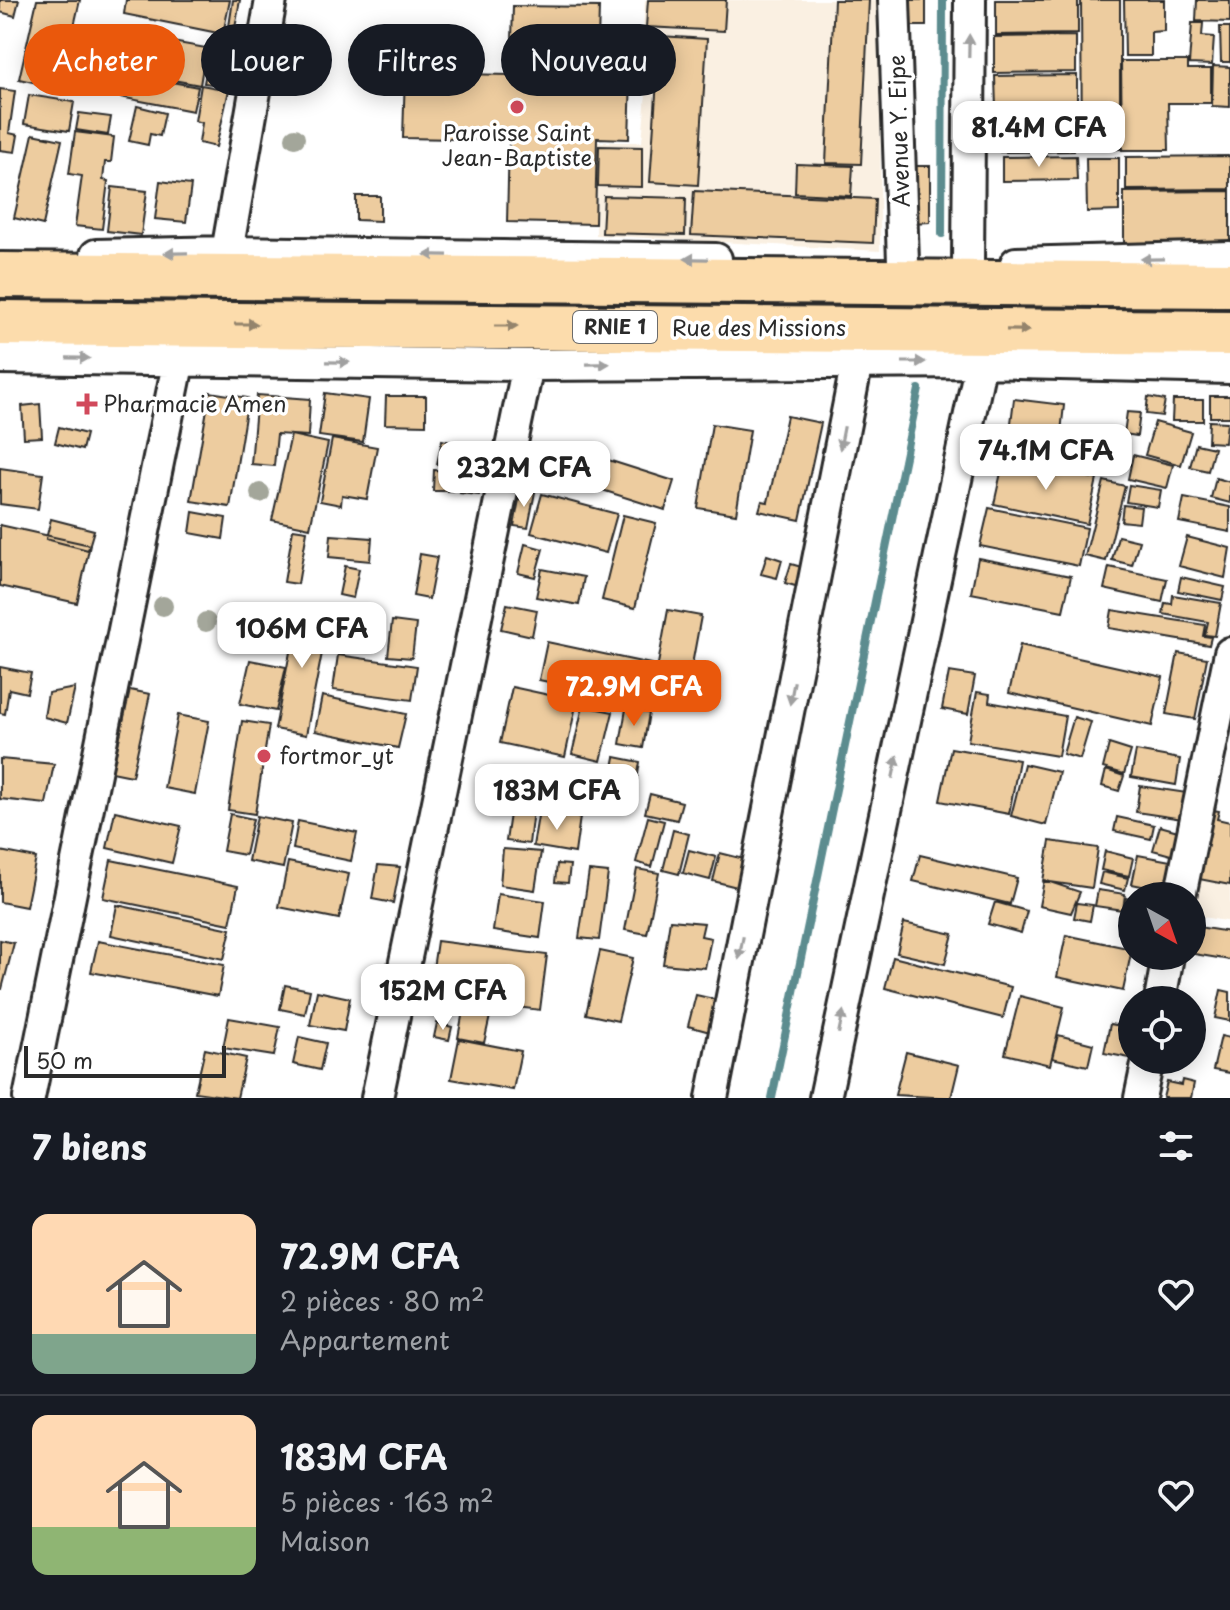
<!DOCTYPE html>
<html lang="fr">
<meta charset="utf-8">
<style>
body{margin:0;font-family:"Playpen Sans",sans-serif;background:#20242c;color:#f1f3f6;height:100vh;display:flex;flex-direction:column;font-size:30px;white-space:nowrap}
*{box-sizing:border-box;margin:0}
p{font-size:26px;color:#9ea1a6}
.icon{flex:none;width:44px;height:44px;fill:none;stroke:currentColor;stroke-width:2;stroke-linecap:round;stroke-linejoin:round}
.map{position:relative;height:1098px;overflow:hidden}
.panel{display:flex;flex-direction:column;background:#171b24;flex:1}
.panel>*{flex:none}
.guide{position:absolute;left:24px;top:24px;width:800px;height:72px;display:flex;gap:16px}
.needle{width:52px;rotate:140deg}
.tools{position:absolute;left:1118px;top:882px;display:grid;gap:16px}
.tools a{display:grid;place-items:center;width:88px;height:88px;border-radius:50%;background:#171b24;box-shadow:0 4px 20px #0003;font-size:40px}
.scale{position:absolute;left:24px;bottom:20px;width:202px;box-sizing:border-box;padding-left:8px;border:4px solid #2b2b2b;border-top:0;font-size:22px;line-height:28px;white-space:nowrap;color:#2b2b2b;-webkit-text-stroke:6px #fff;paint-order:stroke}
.price{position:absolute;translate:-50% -68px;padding:0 18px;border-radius:16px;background:#fff;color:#222;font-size:26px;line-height:52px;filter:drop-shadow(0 2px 4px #0008)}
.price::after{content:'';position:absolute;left:50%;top:48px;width:24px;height:18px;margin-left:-12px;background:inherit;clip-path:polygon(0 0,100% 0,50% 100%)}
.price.selected{background:#ea580c;color:#fff}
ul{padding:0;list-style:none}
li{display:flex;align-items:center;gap:24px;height:200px;padding:0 32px}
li+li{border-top:2px solid #363941}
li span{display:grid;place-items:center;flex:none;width:224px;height:160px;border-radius:16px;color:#555}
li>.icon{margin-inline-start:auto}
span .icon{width:96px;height:96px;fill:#fffc;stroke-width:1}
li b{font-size:34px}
h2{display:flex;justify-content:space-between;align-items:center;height:96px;padding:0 32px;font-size:34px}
.tag{padding:0 28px;border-radius:36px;background:#171b24;box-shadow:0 4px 20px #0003;font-size:28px;line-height:72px}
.tag.selected{background:#ea580c;color:#fff}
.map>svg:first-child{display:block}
</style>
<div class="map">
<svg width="1230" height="1098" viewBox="0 0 1230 1098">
<rect width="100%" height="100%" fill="#fff"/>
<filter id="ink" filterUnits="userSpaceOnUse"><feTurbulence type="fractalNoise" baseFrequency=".0125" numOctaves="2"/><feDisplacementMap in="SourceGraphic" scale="16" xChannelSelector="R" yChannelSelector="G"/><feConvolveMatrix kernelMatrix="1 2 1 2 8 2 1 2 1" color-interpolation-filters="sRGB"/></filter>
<g filter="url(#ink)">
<path fill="#faf0e2" d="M 645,0 L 881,0 L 880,251 L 596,235 L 598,142 L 642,142 L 651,33 L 643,32 Z
M 1206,828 L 1230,833 L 1230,922 L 1192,915 L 1192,896 Z"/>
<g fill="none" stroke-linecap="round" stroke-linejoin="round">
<path stroke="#5b8c8f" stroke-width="8" d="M 942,234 L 943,0
M 772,1098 L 919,389"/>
</g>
<path fill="#edcc9f" stroke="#2b2b2b" stroke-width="2" d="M 0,0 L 19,0 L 15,16 L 0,12 Z
M 37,0 L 80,0 L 60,88 L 19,79 Z
M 126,0 L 230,0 L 223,34 L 124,14 Z
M 233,0 L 240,0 L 234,34 L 228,33 Z
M 648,0 L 726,0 L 724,31 L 646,27 Z
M 834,0 L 869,0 L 861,164 L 826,163 Z
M 905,0 L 926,0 L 926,26 L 905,26 Z
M 996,0 L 1078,0 L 1078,34 L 996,35 Z
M 1081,0 L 1120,0 L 1120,149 L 1082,149 Z
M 1124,0 L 1164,0 L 1164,31 L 1151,32 L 1151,56 L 1125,56 Z
M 1197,0 L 1230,0 L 1230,22 L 1196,21 Z
M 513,6 L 599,7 L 597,76 L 631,77 L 629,139 L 597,138 L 595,224 L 507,222 L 509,140 L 403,138 L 405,73 L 511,75 Z
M 1192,23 L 1203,23 L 1202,36 L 1214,37 L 1212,65 L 1189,64 Z
M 1220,27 L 1230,27 L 1230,62 L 1221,62 Z
M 100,29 L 206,48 L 200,85 L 93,65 Z
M 660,36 L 707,39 L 698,185 L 650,182 Z
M 1076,36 L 1076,72 L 994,73 L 994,37 Z
M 211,48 L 234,51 L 228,86 L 204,83 Z
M 1121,61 L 1188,61 L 1188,69 L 1211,69 L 1211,103 L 1168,103 L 1169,150 L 1122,150 Z
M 1213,66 L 1230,67 L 1230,107 L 1212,106 Z
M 125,73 L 198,87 L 193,111 L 120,97 Z
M 1077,75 L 1077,108 L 996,109 L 995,76 Z
M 201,85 L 229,90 L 216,147 L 199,143 L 202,123 L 195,121 Z
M 0,89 L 15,91 L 9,133 L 18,135 L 15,152 L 0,150 Z
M 29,95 L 74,102 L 69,131 L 24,124 Z
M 137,106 L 165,113 L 160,136 L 150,134 L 148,145 L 129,141 Z
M 79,113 L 111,117 L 108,135 L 76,130 Z
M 1000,115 L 1074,115 L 1074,151 L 1000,152 Z
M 75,132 L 114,137 L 111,162 L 105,162 L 103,180 L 108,181 L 102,229 L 75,226 L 82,176 L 69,174 Z
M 33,134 L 62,140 L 43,225 L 14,218 Z
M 599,146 L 642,147 L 642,187 L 598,186 Z
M 1076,156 L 1077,180 L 1002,181 L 1002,157 Z
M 1230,156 L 1230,189 L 1126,190 L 1126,157 Z
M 1086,158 L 1119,158 L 1119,211 L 1087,212 Z
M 796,164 L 853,166 L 851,196 L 795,193 Z
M 913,166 L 930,166 L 930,222 L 912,223 Z
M 160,181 L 191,185 L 186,222 L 155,219 Z
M 112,187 L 147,191 L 141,235 L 107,231 Z
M 694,191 L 875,199 L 873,243 L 691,235 Z
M 1230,191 L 1230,244 L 1124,245 L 1124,192 Z
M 356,196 L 380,196 L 380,221 L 356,220 Z
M 604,196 L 686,198 L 685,235 L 602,233 Z
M 210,392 L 248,398 L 230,507 L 191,501 Z
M 325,393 L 369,399 L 363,442 L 319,436 Z
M 257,395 L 310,399 L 308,436 L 277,434 L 274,466 L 251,464 Z
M 386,396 L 426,396 L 426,425 L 385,424 Z
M 1210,396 L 1230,396 L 1230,417 L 1210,417 Z
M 1148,397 L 1165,400 L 1162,416 L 1146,414 Z
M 1014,399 L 1064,405 L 1061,432 L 1042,430 L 1038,459 L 1007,455 Z
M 1173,400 L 1203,400 L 1203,421 L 1172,421 Z
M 40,404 L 42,437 L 24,438 L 22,406 Z
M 1127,412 L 1140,413 L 1137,436 L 1124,434 Z
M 787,416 L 821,423 L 800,520 L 759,511 L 762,501 L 768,502 Z
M 1209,421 L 1227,422 L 1225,443 L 1208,442 Z
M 1155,422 L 1191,432 L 1181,465 L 1145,455 Z
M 712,424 L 750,430 L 736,514 L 698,508 Z
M 59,427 L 86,434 L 82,450 L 55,443 Z
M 291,435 L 328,443 L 310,528 L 272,520 Z
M 332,439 L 377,447 L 367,499 L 342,495 L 341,505 L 320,501 Z
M 442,440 L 460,444 L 456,468 L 437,464 Z
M 1196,444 L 1214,448 L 1208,471 L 1190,467 Z
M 564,446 L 674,481 L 665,510 L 555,475 Z
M 465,453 L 484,455 L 479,495 L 460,493 Z
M 1133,455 L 1173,465 L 1167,488 L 1128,479 Z
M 1004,459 L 1097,479 L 1087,524 L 994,504 Z
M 0,468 L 43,474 L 38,509 L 0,504 Z
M 434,470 L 454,471 L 453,491 L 433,491 Z
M 1216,478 L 1230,482 L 1230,503 L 1211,498 Z
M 1104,481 L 1125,486 L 1106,561 L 1085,556 Z
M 1129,485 L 1161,490 L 1158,507 L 1126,502 Z
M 521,489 L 535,492 L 528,528 L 514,526 Z
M 542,494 L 617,514 L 606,553 L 531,533 Z
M 1184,498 L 1230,507 L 1230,532 L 1179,522 Z
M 1123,505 L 1141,507 L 1139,523 L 1121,521 Z
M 989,508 L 1087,528 L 1079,566 L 980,546 Z
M 193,512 L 226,518 L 223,539 L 190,533 Z
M 623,515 L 656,523 L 635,608 L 602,600 Z
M 51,519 L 94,530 L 88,550 L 46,539 Z
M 0,525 L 90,545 L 77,603 L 0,586 Z
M 293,529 L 307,531 L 298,584 L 284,582 Z
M 331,535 L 372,538 L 370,561 L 329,557 Z
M 1118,536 L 1139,541 L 1132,565 L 1112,560 Z
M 1187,537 L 1230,548 L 1225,578 L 1179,566 Z
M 525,544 L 543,549 L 535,577 L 518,573 Z
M 420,554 L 437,557 L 429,599 L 413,596 Z
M 767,555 L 782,560 L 777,578 L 761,574 Z
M 978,558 L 1071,576 L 1063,611 L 971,593 Z
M 791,564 L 815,571 L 809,590 L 785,583 Z
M 345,566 L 359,569 L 353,598 L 339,595 Z
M 1109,567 L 1167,579 L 1162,602 L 1104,589 Z
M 542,569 L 584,577 L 579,605 L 536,597 Z
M 1181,577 L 1225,587 L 1222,600 L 1178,591 Z
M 1173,595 L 1221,603 L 1215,636 L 1205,635 L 1208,622 L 1163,614 L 1165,603 L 1172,604 Z
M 507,604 L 537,610 L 532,636 L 501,629 Z
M 299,606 L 330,612 L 306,735 L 275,729 Z
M 668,610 L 701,616 L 684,708 L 651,702 Z
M 1112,610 L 1205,625 L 1203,636 L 1211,637 L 1209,645 L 1109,628 Z
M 392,621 L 416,624 L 412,658 L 388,656 Z
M 547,642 L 651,664 L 643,702 L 539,680 Z
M 1020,645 L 1163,677 L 1152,726 L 1009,693 Z
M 1178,653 L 1207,658 L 1195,719 L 1166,714 Z
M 338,655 L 417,666 L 412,700 L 333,690 Z
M 250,660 L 286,667 L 276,711 L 240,704 Z
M 0,667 L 31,673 L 27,693 L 9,689 L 5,714 L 0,713 Z
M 949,672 L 975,676 L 968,714 L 942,709 Z
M 512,687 L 577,701 L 565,757 L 500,743 Z
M 75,688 L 67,723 L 44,717 L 48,693 Z
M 130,690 L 150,694 L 132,776 L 112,772 Z
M 977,692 L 990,694 L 989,702 L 1065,716 L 1058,756 L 968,741 Z
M 322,696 L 406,714 L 398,748 L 315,731 Z
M 583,706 L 613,712 L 601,761 L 572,754 Z
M 626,709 L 649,713 L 643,748 L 620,744 Z
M 178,715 L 209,721 L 195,794 L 164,788 Z
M 1074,717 L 1091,722 L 1080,759 L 1063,754 Z
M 242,721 L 269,725 L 255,814 L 228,810 Z
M 1109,744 L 1131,751 L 1124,774 L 1103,768 Z
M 951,748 L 1019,760 L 1009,814 L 940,801 Z
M 1136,751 L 1180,759 L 1176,785 L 1131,777 Z
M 615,757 L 640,762 L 635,792 L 609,788 Z
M 0,759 L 54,764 L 46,804 L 0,799 Z
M 1024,764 L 1059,772 L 1046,825 L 1011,816 Z
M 1106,770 L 1124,776 L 1119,791 L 1102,786 Z
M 562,773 L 594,776 L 592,804 L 560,801 Z
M 1140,786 L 1187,793 L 1183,819 L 1136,812 Z
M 650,794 L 682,802 L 677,820 L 645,813 Z
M 511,807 L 533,810 L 529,844 L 506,841 Z
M 1202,808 L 1219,811 L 1217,819 L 1230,822 L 1230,885 L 1189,877 Z
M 539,810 L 580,817 L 575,853 L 533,846 Z
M 115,811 L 181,826 L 172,863 L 107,848 Z
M 230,814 L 253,819 L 245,855 L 223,851 Z
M 257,816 L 292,823 L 283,868 L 248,861 Z
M 648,817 L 664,821 L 652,867 L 636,862 Z
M 1117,817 L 1154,825 L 1151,839 L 1114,831 Z
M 298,821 L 357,833 L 351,861 L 293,849 Z
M 1160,826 L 1185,833 L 1178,857 L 1153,850 Z
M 673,830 L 689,834 L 679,874 L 663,870 Z
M 1050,841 L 1098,848 L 1092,888 L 1043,881 Z
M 503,849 L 541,852 L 535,890 L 500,885 Z
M 689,850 L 716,857 L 710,880 L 683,873 Z
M 0,851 L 36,858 L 26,907 L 0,902 Z
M 1105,851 L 1133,858 L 1129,876 L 1101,870 Z
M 720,853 L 756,862 L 749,890 L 713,881 Z
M 920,855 L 1017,878 L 1010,904 L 913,881 Z
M 1138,855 L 1176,862 L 1170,892 L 1132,884 Z
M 111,860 L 238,886 L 230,924 L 103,898 Z
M 288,862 L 349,874 L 339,919 L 279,907 Z
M 557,864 L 570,865 L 568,883 L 555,882 Z
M 378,865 L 400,867 L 393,903 L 372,899 Z
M 637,869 L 659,873 L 647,934 L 625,930 Z
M 589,871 L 608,873 L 599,940 L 579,938 Z
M 1102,872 L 1128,878 L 1125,890 L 1099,884 Z
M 1044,880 L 1080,892 L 1071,913 L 1039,906 Z
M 1098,890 L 1125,894 L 1123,910 L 1095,906 Z
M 498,894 L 545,901 L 540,938 L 493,931 Z
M 1126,898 L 1132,899 L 1132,936 L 1118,933 Z
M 995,902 L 1027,911 L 1021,933 L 988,924 Z
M 1077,903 L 1093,905 L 1090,921 L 1074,918 Z
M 117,905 L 231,929 L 224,959 L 111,935 Z
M 670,920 L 704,923 L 701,936 L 711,938 L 705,968 L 663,964 Z
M 904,923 L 953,934 L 945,964 L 897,953 Z
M 1198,927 L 1230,932 L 1230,960 L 1194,954 Z
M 1066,935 L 1132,949 L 1123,991 L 1057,977 Z
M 0,940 L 14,943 L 2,989 L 0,989 Z
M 98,941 L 224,965 L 218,996 L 91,972 Z
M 437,941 L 547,955 L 540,1010 L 429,996 Z
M 600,951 L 633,958 L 618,1021 L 586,1014 Z
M 893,957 L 1011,987 L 1003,1018 L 885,988 Z
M 285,985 L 310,990 L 305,1014 L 280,1009 Z
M 1221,990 L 1230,992 L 1230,1021 L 1215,1018 Z
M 317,991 L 350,998 L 344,1031 L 310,1025 Z
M 696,995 L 718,1000 L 710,1032 L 688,1026 Z
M 1020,996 L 1064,1007 L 1050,1065 L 1005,1054 Z
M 463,1011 L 490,1016 L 484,1043 L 458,1038 Z
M 229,1018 L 280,1027 L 274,1056 L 223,1048 Z
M 437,1023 L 452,1027 L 449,1040 L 434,1037 Z
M 1110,1024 L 1132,1028 L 1130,1058 L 1104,1053 Z
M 1058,1035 L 1093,1044 L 1088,1066 L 1052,1058 Z
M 1221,1036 L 1230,1038 L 1230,1073 L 1213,1070 Z
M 299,1037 L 326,1043 L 320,1070 L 293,1064 Z
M 459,1039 L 521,1051 L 513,1090 L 451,1079 Z
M 205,1049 L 246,1058 L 237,1098 L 195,1092 Z
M 906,1052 L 959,1065 L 951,1098 L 895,1095 Z
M 1182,1080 L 1194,1083 L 1191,1098 L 1163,1098 L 1167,1082 L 1181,1085 Z"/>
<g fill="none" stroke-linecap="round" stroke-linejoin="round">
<defs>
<path id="street" d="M 894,0 L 903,262
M 227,252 L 271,0
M 96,255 L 227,252 L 716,259
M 1016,263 L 1230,257
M 968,264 L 970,0
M 0,358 L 528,365 L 981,362 L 1230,368
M 1180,896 L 1230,653
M 1160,1000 L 1168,956
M 29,1098 L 179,359
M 377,1098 L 528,365
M 712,1098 L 857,362
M 825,1098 L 981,362
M 1140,1098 L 1148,1060"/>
<path id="highway" d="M 0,275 L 1230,285
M 0,323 L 1230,333"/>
</defs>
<use href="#street" stroke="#2b2b2b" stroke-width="36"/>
<use href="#highway" stroke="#2b2b2b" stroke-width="50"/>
<use href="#street" stroke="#fff" stroke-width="30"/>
<use href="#highway" stroke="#fcdcac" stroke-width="44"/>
</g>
<g fill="#a3a69a">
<circle cx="295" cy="138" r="10"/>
<circle cx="260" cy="493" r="10"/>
<circle cx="163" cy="606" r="10"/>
<circle cx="206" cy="622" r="10"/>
</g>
<defs><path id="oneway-solid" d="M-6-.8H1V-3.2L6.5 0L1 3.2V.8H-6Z" transform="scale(2)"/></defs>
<g fill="#a0a0a0">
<use href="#oneway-solid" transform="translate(969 46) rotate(-89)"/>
<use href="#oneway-solid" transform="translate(176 253) rotate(179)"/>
<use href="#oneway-solid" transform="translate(436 255) rotate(-179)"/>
<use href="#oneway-solid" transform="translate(696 259) rotate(-179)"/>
<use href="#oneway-solid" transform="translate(1152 259) rotate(179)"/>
<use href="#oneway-solid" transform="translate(78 358) rotate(1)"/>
<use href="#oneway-solid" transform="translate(338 362) rotate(1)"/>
<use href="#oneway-solid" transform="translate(914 362)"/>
<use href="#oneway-solid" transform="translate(598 364) rotate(-1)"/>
<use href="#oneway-solid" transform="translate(842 438) rotate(101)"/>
<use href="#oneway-solid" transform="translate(792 693) rotate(101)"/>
<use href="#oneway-solid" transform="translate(895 767) rotate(-78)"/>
<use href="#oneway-solid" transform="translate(741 948) rotate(101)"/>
<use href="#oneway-solid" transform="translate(841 1022) rotate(-78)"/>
</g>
<g fill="#94846c">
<use href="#oneway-solid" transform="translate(246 324)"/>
<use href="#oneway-solid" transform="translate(506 326)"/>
<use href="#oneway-solid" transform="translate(1018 330) rotate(1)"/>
</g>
</g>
<g fill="#d1495b" stroke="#fff" stroke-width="3">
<circle cx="517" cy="107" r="8"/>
<path d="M83 392h8v8h8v8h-8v8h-8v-8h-8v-8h8z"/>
<circle cx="264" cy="756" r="8"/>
</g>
<g text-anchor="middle" stroke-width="7" stroke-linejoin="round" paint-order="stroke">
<rect fill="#fff" stroke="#6b6b6b" stroke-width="2" x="573" y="311" width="84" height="32" rx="6"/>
<g font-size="20" font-weight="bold" fill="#2b2b2b">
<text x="615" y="334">RNIE 1</text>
</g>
<g font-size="22" fill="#2b2b2b" stroke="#fff">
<text transform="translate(899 131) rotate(-92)" y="8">Avenue Y. Eipe</text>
<text x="759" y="336">Rue des Missions</text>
</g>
<g font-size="22" fill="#2b2b2b" stroke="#fff" text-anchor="start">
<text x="517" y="141" text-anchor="middle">Paroisse Saint<tspan x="517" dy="25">Jean-Baptiste</tspan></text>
<text x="103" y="412">Pharmacie Amen</text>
<text x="280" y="764">fortmor_yt</text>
</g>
</g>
</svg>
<div class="tools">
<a><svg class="needle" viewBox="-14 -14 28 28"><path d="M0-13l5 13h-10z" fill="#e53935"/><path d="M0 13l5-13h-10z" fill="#9ea1a6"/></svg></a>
<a><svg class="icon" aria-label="locate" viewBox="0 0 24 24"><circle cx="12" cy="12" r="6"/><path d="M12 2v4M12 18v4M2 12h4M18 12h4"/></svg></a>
</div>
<div class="scale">50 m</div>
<b class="price" style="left:1039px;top:169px">81.4M CFA</b>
<b class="price" style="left:1046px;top:492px">74.1M CFA</b>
<b class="price" style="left:524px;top:509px">232M CFA</b>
<b class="price" style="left:302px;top:670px">106M CFA</b>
<b class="price selected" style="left:634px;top:728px">72.9M CFA</b>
<b class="price" style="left:557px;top:832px">183M CFA</b>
<b class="price" style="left:443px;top:1032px">152M CFA</b>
<div class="guide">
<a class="tag selected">Acheter</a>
<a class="tag">Louer</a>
<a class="tag">Filtres</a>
<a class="tag">Nouveau</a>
</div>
</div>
<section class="panel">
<h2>7 biens<svg class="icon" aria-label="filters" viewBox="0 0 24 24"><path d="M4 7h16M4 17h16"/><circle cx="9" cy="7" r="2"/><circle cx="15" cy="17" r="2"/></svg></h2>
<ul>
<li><span style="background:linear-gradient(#ffd9b3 75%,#7fa58c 0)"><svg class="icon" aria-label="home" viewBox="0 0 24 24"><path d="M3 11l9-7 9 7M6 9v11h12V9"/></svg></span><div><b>72.9M CFA</b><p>2 pièces · 80 m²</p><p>Appartement</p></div><svg class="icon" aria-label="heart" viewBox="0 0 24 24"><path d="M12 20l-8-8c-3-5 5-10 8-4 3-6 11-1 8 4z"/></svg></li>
<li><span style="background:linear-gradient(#ffd9b3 70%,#8fb573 0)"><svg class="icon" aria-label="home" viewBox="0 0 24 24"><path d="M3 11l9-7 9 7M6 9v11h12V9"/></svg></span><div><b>183M CFA</b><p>5 pièces · 163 m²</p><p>Maison</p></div><svg class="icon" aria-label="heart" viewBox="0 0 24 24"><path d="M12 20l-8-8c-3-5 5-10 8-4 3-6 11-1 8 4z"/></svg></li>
</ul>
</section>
